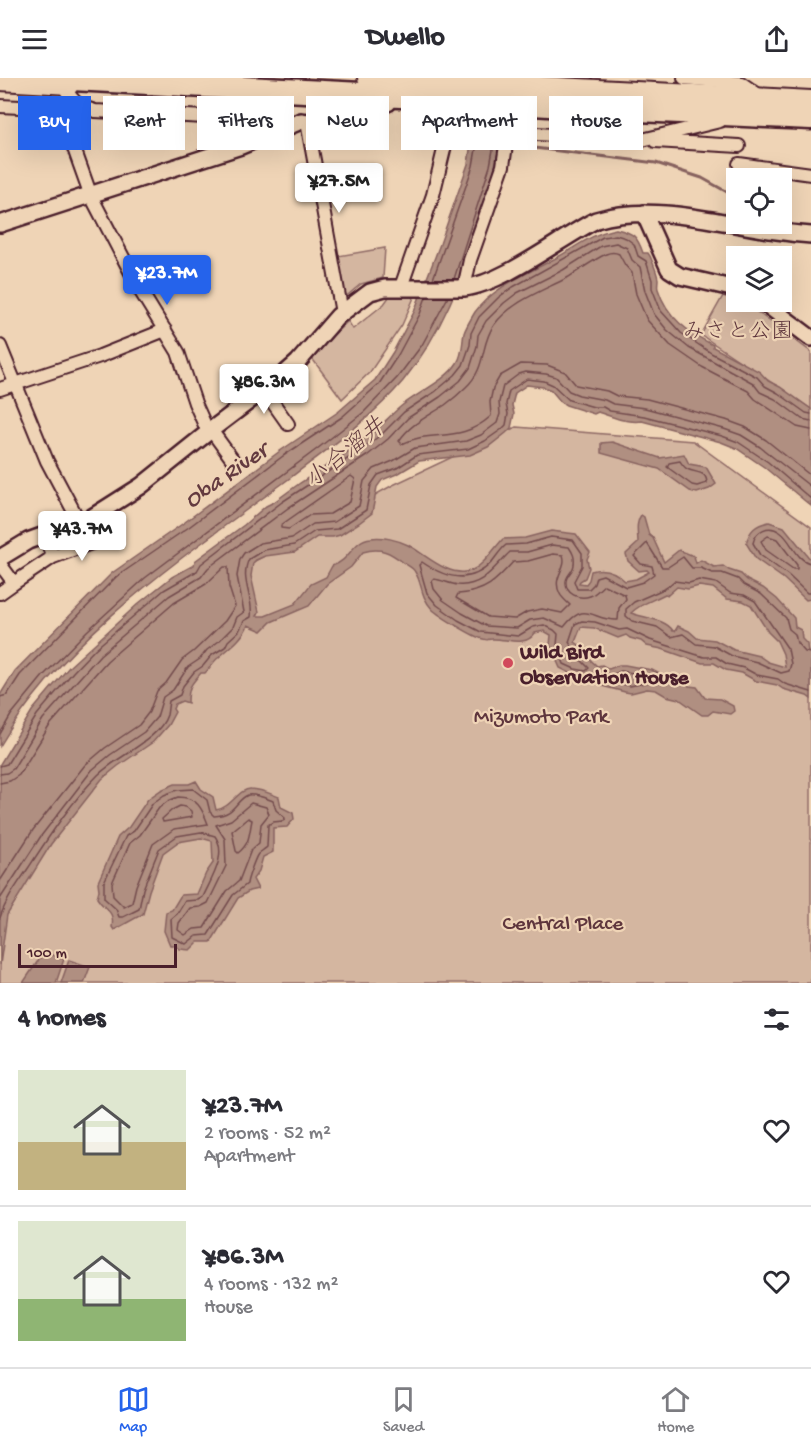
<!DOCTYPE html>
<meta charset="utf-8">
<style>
body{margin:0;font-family:"Gochi Hand","Klee One",sans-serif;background:#f7f7f7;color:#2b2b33;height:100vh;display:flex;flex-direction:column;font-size:22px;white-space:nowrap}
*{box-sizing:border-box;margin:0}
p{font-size:20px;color:#7c7c81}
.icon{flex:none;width:33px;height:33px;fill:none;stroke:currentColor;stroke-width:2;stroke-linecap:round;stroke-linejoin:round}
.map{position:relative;height:905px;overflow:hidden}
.side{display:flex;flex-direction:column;background:#fff;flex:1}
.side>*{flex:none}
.banner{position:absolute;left:18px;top:18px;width:776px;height:54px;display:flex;gap:12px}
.controls{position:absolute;left:726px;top:90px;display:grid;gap:12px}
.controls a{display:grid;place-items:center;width:66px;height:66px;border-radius:0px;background:#fff;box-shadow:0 6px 24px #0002;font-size:30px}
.scale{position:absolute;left:18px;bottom:15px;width:159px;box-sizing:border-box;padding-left:6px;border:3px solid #4a1f2b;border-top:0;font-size:16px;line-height:21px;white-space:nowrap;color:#4a1f2b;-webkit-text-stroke:4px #efd4b6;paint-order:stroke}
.price{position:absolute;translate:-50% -51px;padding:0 14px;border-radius:6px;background:#fff;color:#222;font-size:20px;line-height:39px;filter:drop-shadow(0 2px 3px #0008)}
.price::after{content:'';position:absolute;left:50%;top:36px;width:18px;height:14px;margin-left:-9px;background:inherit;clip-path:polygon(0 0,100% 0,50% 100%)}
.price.on{background:#2563eb;color:#fff}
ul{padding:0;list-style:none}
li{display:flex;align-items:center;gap:18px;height:150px;padding:0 18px}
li+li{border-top:2px solid #e1e1e2}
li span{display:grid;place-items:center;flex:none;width:168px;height:120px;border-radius:0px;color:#555}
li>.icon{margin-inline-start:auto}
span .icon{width:72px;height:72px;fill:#fffc;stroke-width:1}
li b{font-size:26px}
h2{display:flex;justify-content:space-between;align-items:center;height:72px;padding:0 18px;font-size:26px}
.chip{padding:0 21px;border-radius:0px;background:#fff;box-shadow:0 6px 24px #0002;font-size:21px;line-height:54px}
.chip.on{background:#2563eb;color:#fff}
header{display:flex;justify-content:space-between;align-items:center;height:78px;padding:0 18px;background:#fff;font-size:27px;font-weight:800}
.tab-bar{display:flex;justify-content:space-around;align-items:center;height:84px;border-top:2px solid #e1e1e2;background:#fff;font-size:16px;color:#7c7c81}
.tab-bar a{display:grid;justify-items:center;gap:3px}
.tab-bar .on{color:#2563eb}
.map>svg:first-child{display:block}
</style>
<header><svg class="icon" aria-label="menu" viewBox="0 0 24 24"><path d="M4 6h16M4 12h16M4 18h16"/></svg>Dwello<svg class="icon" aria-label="share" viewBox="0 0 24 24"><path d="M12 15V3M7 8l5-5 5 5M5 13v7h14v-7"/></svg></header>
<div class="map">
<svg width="811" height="905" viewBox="0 0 811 905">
<rect width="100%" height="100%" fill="#efd4b6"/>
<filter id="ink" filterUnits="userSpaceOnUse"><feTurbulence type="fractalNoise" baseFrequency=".0167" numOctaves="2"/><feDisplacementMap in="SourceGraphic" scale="12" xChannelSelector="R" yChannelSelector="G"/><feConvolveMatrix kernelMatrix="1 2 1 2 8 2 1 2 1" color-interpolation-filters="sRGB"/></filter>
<g filter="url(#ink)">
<path fill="#d4b6a0" stroke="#8f6a66" stroke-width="1.5" d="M 385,170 L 383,200 L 361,206 L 343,221 L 338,178 Z
M 392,215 L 416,215 L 402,247 L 370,294 L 342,321 L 311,279 L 348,243 L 353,251 L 384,226 Z
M 723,218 L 745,225 L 811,274 L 811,331 L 701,257 Z
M 516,349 L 693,363 L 811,449 L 811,905 L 0,905 L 0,817 L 246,488 L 393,407 Z"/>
<path fill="#b08f81" stroke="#87625f" stroke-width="1.5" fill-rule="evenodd" d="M 508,4 C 504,53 495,93 481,141 C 463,199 442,255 403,303 C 371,341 329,370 290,400 C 189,475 64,557 0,668 L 0,617 L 15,593 L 112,495 L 185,444 L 280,373 L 338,334 L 375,302 L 393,274 L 414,234 L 440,166 L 468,86 L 474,43 Z
M 616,151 C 634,155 637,158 643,175 L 648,175 L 650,178 C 653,185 657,194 658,201 C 658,204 657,208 658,211 C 667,240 688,254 713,267 L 713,269 L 760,294 L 768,303 L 780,309 L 811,331 L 811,428 L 764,389 L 736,370 L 721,364 L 642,343 C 626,345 612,339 598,334 L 594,336 L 566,327 L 561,324 L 551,312 L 543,309 L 527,307 L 515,315 L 512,327 L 514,336 L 511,350 L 506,355 L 488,369 L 470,377 L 419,383 L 399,395 L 382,402 L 377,409 L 372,435 L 359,445 L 340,457 L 333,459 L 317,459 L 295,474 L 265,478 L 256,482 L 253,485 L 251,498 L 259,534 L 257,538 L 265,538 L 295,526 L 311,506 L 326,499 L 332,488 C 351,482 352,462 371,460 C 382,458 398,462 408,467 C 424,475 448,500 470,493 C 484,488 493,471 503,461 L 525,460 L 551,453 L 576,456 L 590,474 L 587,481 L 589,490 L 585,500 L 580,503 L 579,505 L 586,506 L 589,502 L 591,493 C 604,489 616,494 625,503 L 636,501 L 649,494 L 647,492 L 639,493 L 628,483 L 626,476 L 638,465 C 638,456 635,445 641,437 L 644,439 L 649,457 L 653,460 L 664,484 L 679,472 L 694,478 L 696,485 L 701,482 L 714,489 L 723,488 L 729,492 L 741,496 L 747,502 L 763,510 L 777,521 L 794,540 L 795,549 L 801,552 L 802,561 L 807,566 L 808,574 L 811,576 L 811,621 L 807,618 L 783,611 L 777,607 L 756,603 L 742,595 L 726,592 L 714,585 L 702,585 L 662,571 L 647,568 L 641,563 L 630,560 L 626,557 L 618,560 L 594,550 L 581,549 L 575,564 L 582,569 L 583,575 L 597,588 L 602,587 L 609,591 L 619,587 L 625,587 L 652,592 L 669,601 L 681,600 L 689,608 L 697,609 L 705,620 L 720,621 L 733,628 L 734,633 L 730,636 L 713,633 L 708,637 L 702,637 L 679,621 L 666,618 L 656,612 L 647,611 L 631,615 L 625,614 L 602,608 L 596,602 L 574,597 L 560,590 L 550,567 L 551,557 L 544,553 L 535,555 C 525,570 506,560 492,561 C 484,561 491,563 483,561 C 474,559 439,538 432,531 C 419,516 423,506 415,494 C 413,490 408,488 404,485 C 390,474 381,469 363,474 L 351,489 L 327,506 L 309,528 L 271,544 L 262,553 L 248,547 C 242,562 229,570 218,580 C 213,584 210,590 205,595 L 201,595 C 190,607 188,610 188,625 L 182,623 L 175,626 L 173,631 L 175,634 L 168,647 L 153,664 L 118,688 L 102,701 L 51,766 L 7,837 L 0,887 L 0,686 L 32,633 L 69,589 L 139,525 L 172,499 L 194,487 L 195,483 L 244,447 L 266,428 L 274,424 L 300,405 L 360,366 L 361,363 C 377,354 386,341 399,330 C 415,316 446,303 457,285 C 463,276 462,265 464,255 C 466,249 472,239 475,234 C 494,208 527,196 554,181 C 575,170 592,155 616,151 ZM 699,508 L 713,510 L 727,521 L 743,523 L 751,527 L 768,554 L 777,563 L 783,576 L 785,589 L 768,584 L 759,578 L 734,572 L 715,562 L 697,560 L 689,553 L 678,548 L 675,553 L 673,553 C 666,541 644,540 631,535 C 639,526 654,522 665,516 L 668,517 L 677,509 L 688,511 Z
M 612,364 L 660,380 L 684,376 L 689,386 L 706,389 L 716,406 L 709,411 L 697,415 L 690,413 L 659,391 L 601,375 L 601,365 Z
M 769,444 L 784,449 L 811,482 L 811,521 L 806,522 L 784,501 L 756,481 L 746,465 C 750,452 755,447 769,444 Z
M 196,703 L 201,711 L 213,719 L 216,732 C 231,730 239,710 251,711 C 260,711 271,716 279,719 L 281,729 L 293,735 L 294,741 L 287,749 L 273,750 L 273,774 L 263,779 L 259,793 L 253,801 L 258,811 L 249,813 L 238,820 L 211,864 L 198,864 L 190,872 L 180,871 L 175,867 L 170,867 L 164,853 L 166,834 L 172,832 L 181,817 L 197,816 L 206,795 L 213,785 L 212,763 L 201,760 L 178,764 L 163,775 L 149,813 L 143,836 L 114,852 L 112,849 C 115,832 105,833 97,820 L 99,812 L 98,804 L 118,759 L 129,749 L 148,721 L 161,712 L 175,706 L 189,706 Z
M 44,874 L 64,881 L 56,905 L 23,905 Z
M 69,882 L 90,889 L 84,905 L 61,905 Z"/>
<path fill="#efd4b6" d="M 505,0 L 504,65 L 468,63 L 474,4 Z"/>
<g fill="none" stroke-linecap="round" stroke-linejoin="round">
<path stroke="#734c4d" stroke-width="1.5" d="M 433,201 L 473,88 L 478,60
M 454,201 L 490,88 L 495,61
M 811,352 L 797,349 L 755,321 L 748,313 L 702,289 L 670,267 L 647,242 L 636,216 L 632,195 L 625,187 L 619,176 C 615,174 611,174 606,176 C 593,182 580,192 567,200 C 542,213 512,223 494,247 C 480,266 487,290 466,309 C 460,315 452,322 445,327 C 429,338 410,346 399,363 L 402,366 C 433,350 459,367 491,338 L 490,324 L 493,310 L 500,298 L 521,286 L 547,287 L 565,294 L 576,307 L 607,313 L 617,318 L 647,321 L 726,342 L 745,349 L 766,362 L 811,398
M 680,383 C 681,385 685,390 687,391 C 697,396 706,392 707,405 L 697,408 L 692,407 L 667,389 L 669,385 Z
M 351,398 L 355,401 L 350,424 L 330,436 L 310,437 L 289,451 L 281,450 L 281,447 Z
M 768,458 L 777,461 L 797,487 L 797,491 L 793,491 L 766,472 L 761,463 Z
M 552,467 L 569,469 C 573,475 575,479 574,486 C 574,493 567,496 566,503 C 565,516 579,522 590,518 C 596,516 600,510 604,507 L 625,517 L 626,521 L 619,530 L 618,542 C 592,543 586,521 564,549 L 544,540 L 530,542 L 517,550 L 486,548 L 462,535 L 443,522 L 434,511 L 432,503 L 434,501 C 442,502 450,506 458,507 C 483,509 494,489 510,474 L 527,474 Z
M 553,476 L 563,477 C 568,490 551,499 560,516 C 562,520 567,524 570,527 L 562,535 L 542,531 L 527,534 L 515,541 L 488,539 L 456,520 L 458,516 C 486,514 496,503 513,484 L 528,483 Z
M 811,485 C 796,483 792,462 780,454 C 769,446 756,452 753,465 L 760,477 L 788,497 L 807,515 L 811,515
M 699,502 L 716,505 L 730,515 L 744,517 L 755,523 L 788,571 L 791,586 L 789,593 L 781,595 L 757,584 L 732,578 L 714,568 L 696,566 L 683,556 L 671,559 L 657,549 L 632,543 L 626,538 L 626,531 L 634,524 L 666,510 L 674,503 L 689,505 Z
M 811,575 L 805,574 L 797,565 L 795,556 L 789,551 L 786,540 L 761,516 L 744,507 L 738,501 L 722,495 L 712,495 L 701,490 L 692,490 L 683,479 L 668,489 L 662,489 L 647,465 L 634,478 L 641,486 L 652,488 L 654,496 L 643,504 L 626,509 L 603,497 L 596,499 L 594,506 L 589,511 L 577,511 L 574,503 L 582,488 L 582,475 L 573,462 L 551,459 L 526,466 L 506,467 C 500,472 496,479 491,485 C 470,507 445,500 422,484 L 419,487 L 427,515 L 437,527 L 458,542 L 481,554 L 518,558 L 533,549 L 544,547 L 554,552 L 558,556 L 557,567 L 564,586 L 575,591 L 586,593 L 589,590 L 578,579 L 569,564 L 575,546 L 582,543 L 595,544 L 619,552 L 627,551 L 650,562 L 704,579 L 716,579 L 727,586 L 744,590 L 757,597 L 778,601 L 785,606 L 811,614
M 621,593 L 650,598 L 655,603 L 630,608 L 603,601 L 605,597 L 612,597 Z
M 0,619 L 7,617 L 20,597 L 116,499 L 189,449 L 283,378 L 342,339 L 379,306 L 398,277 L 420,236 L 426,219
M 0,656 L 11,637 L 43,598 L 87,553 L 145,500 L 317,371 L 364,334 L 397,300 L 422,267 L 448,219
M 0,688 L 7,686 L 37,637 L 73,594 L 95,571 L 164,512 L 197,493 L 201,486 L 282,424 L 364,370 L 383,355 L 404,334 L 436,313 L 455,297 L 463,287 L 470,267 L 471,255 L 479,239 L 499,219 L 513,209 L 603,159 L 616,157 L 626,160 L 634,166 L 638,178 L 646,183 L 652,202 L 652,210 L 661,233 L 681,255 L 711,275 L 757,299 L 765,308 L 778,315 L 806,335 L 811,336
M 0,696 L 7,695 L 13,691 L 43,641 L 100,577 L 169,518 L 201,499 L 208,490 L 288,430 L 368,377 L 388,361 L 408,340 L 440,319 L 460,303 L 470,290 L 477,268 L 478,257 L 486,243 L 504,225 L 517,215 L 563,192 L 601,168 L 616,165 L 627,170 L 632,182 L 640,189 L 645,213 L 654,236 L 667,252 L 689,270 L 753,305 L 760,314 L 775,321 L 802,341 L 811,343
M 0,705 L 10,703 L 19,697 L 50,647 L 107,583 L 174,525 L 206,506 L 224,489 L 228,489 L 229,509 L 235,528 L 225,543 L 194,573 L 182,582 L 166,605 L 157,613 L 149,634 L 139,647 L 105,670 L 85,687 L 33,752 L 0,803
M 193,711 L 207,722 L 210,734 L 214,738 C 236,737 235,722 248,717 C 255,715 267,721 273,723 L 276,732 L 285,740 L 283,743 L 273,744 L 268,747 L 267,769 C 266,770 259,775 258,776 C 255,780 247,802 247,806 L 233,817 L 208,857 L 196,858 L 186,866 L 172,859 L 171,841 L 177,836 L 185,823 L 198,822 L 203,819 C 211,801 228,777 215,758 L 201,754 L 177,758 L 159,771 L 143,811 L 139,831 L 123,839 L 119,839 L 116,831 L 104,820 L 104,804 L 126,758 L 134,753 L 153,725 L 164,717 L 177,712 Z
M 178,719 C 197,719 202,730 208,746 L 174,751 L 153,766 L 136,808 L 132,825 L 124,829 L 113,818 L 112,805 L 130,765 L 140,757 L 159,730 L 168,723 Z
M 251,725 L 266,729 L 269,736 L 261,746 L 259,765 L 251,772 L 239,803 L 227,813 L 204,850 L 194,851 L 185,857 L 178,852 L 179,845 L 190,830 L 200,829 L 208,825 L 226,788 L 225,761 L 216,747 L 231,742 Z
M 180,728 L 186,729 L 191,733 L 192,739 L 163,744 L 162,741 L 172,732 Z
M 248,740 L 252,742 C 249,756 250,766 238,775 L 236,773 L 232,753 Z
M 0,821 L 41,758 L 92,692 L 110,677 L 144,654 L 157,639 L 163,619 L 173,612 L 188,589 L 200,581 L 207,572 L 219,563 L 233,549 L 237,539 L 244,534 L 237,498 L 240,481 L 244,475 L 260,465 L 292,460 L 313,446 L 334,444 L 359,428 L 364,403 L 374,391 L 393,383 L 415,370 L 466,363 L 481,357 L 497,345 L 500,336 L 499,324 L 503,308 L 519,296 L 526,294 L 546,296 L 556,299 L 569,313 L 579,317 L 605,322 L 613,326 L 645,330 L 724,351 L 741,357 L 760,369 L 811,409
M 0,840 C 5,823 17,807 27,792 C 48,760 71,724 98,697 C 117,678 159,662 167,637 C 168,632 168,628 169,623 L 180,617 L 183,608 L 194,594 L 203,588 L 212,577 L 225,569 L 228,563 L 239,553 L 244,543 L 251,539 C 254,519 239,501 249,481 L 264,472 L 294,467 L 315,453 L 337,451 L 366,432 L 371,407 L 378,397 L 397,390 L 417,377 L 468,371 L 485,363 L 502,351 L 506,347 L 508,336 L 506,326 L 509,313 L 527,301 L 544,303 L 553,307 L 569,322 L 594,329 L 603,329 L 610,333 L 644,338 L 722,358 L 738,364 L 768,384 L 811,421"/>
<path stroke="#87625f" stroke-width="3" d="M 510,67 L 656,85 L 702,100 L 736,119"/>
<defs>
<path id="minor" d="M 684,0 L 741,5 L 760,18
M 62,6 C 73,23 75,27 95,33 L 223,40 L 234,43 L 239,53 L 241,68
M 420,25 L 441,49 L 449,51 L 642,62 L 720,43
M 0,28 L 60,31 L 91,118 L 140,212 L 178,274 L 195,325 L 208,354
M 307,44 L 342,235
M 655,63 L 739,68
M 739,86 L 811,96
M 401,209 L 433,117 L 449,51
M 464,210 L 470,182 L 503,88 L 508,53
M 0,268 L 47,383 L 80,445
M 0,311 L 100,278 L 165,252
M 264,312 L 288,346
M 211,352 L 235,385
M 44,457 L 53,479
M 0,486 L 14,505 L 0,515
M 14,505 L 53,479 L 97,463 L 89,441"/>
<path id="tertiary" d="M 644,135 L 669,191 L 680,198 L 736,211
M 0,146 L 241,68 L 301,43 L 307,44 L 343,33 L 388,25
M 763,224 L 811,260
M 0,480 L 28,463 L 89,441 L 141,408 L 211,352 L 281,299 L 298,284 L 338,238 L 370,214 L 385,210 L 464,210 C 504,205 559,161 596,142 C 666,122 740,153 811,157"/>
<path id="trunk" d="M 368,0 L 811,23
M 0,2 L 69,6"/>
<path id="motorway" d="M 53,0 L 438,20 L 595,30 L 811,40"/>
</defs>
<use href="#minor" stroke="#4a1f2b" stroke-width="16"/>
<use href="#tertiary" stroke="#4a1f2b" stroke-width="20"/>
<use href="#trunk" stroke="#4a1f2b" stroke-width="24"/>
<use href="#motorway" stroke="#4a1f2b" stroke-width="27"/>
<use href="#minor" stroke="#efd4b6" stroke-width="12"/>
<use href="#tertiary" stroke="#efd4b6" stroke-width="15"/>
<use href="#trunk" stroke="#efd4b6" stroke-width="20"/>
<use href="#motorway" stroke="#efd4b6" stroke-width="22"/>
</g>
</g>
<circle fill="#d1495b" stroke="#efd4b6" stroke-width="2" cx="508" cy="585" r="6"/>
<g text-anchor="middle" stroke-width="4.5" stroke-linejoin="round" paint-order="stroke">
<g font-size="22" fill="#5f363d" stroke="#efd4b6">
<text x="738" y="259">みさと公園</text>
<text x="541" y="644">Mizumoto Park</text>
<text x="563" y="851">Central Place</text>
</g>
<g font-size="22" font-weight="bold" fill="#4a1f2b" stroke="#efd4b6" text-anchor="start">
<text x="520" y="580">Wild Bird<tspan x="520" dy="25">Observation House</tspan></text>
</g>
<g font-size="24" font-style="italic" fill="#643b40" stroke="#efd4b6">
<text transform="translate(344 374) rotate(-39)" y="8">小合溜井</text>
<text transform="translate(225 396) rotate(-35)" y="8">Oba River</text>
</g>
</g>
</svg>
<div class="controls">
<a><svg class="icon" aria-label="locate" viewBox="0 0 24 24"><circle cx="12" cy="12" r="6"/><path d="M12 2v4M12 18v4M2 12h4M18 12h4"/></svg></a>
<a><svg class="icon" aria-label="layers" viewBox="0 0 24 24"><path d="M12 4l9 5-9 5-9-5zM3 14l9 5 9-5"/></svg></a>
</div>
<div class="scale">100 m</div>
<b class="price" style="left:339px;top:136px">¥27.5M</b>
<b class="price on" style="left:167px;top:228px">¥23.7M</b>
<b class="price" style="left:264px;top:337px">¥86.3M</b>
<b class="price" style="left:82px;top:484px">¥43.7M</b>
<div class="banner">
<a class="chip on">Buy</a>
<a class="chip">Rent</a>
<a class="chip">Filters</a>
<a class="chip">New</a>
<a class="chip">Apartment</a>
<a class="chip">House</a>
</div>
</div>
<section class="side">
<h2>4 homes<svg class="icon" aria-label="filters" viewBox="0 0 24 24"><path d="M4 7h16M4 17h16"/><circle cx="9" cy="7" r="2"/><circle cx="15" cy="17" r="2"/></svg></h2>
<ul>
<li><span style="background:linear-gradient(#dfe7d0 60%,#c2b280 0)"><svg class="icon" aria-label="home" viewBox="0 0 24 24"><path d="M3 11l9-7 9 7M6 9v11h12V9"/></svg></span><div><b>¥23.7M</b><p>2 rooms · 52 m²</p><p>Apartment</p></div><svg class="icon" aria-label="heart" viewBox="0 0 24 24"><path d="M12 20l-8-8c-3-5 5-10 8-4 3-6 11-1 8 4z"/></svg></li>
<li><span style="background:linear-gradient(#dfe7d0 65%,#8fb573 0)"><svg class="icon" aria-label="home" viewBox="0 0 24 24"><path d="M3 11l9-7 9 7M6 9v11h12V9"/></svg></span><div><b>¥86.3M</b><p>4 rooms · 132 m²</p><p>House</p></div><svg class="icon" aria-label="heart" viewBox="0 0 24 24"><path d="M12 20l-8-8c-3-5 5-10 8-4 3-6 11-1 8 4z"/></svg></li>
</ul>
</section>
<nav class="tab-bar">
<a class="on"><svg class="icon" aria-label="map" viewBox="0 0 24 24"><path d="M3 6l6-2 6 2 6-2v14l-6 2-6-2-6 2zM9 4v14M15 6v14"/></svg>Map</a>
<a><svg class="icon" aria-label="saved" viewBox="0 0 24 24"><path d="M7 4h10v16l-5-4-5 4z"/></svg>Saved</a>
<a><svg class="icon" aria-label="home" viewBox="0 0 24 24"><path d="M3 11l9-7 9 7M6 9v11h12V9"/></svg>Home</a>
</nav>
